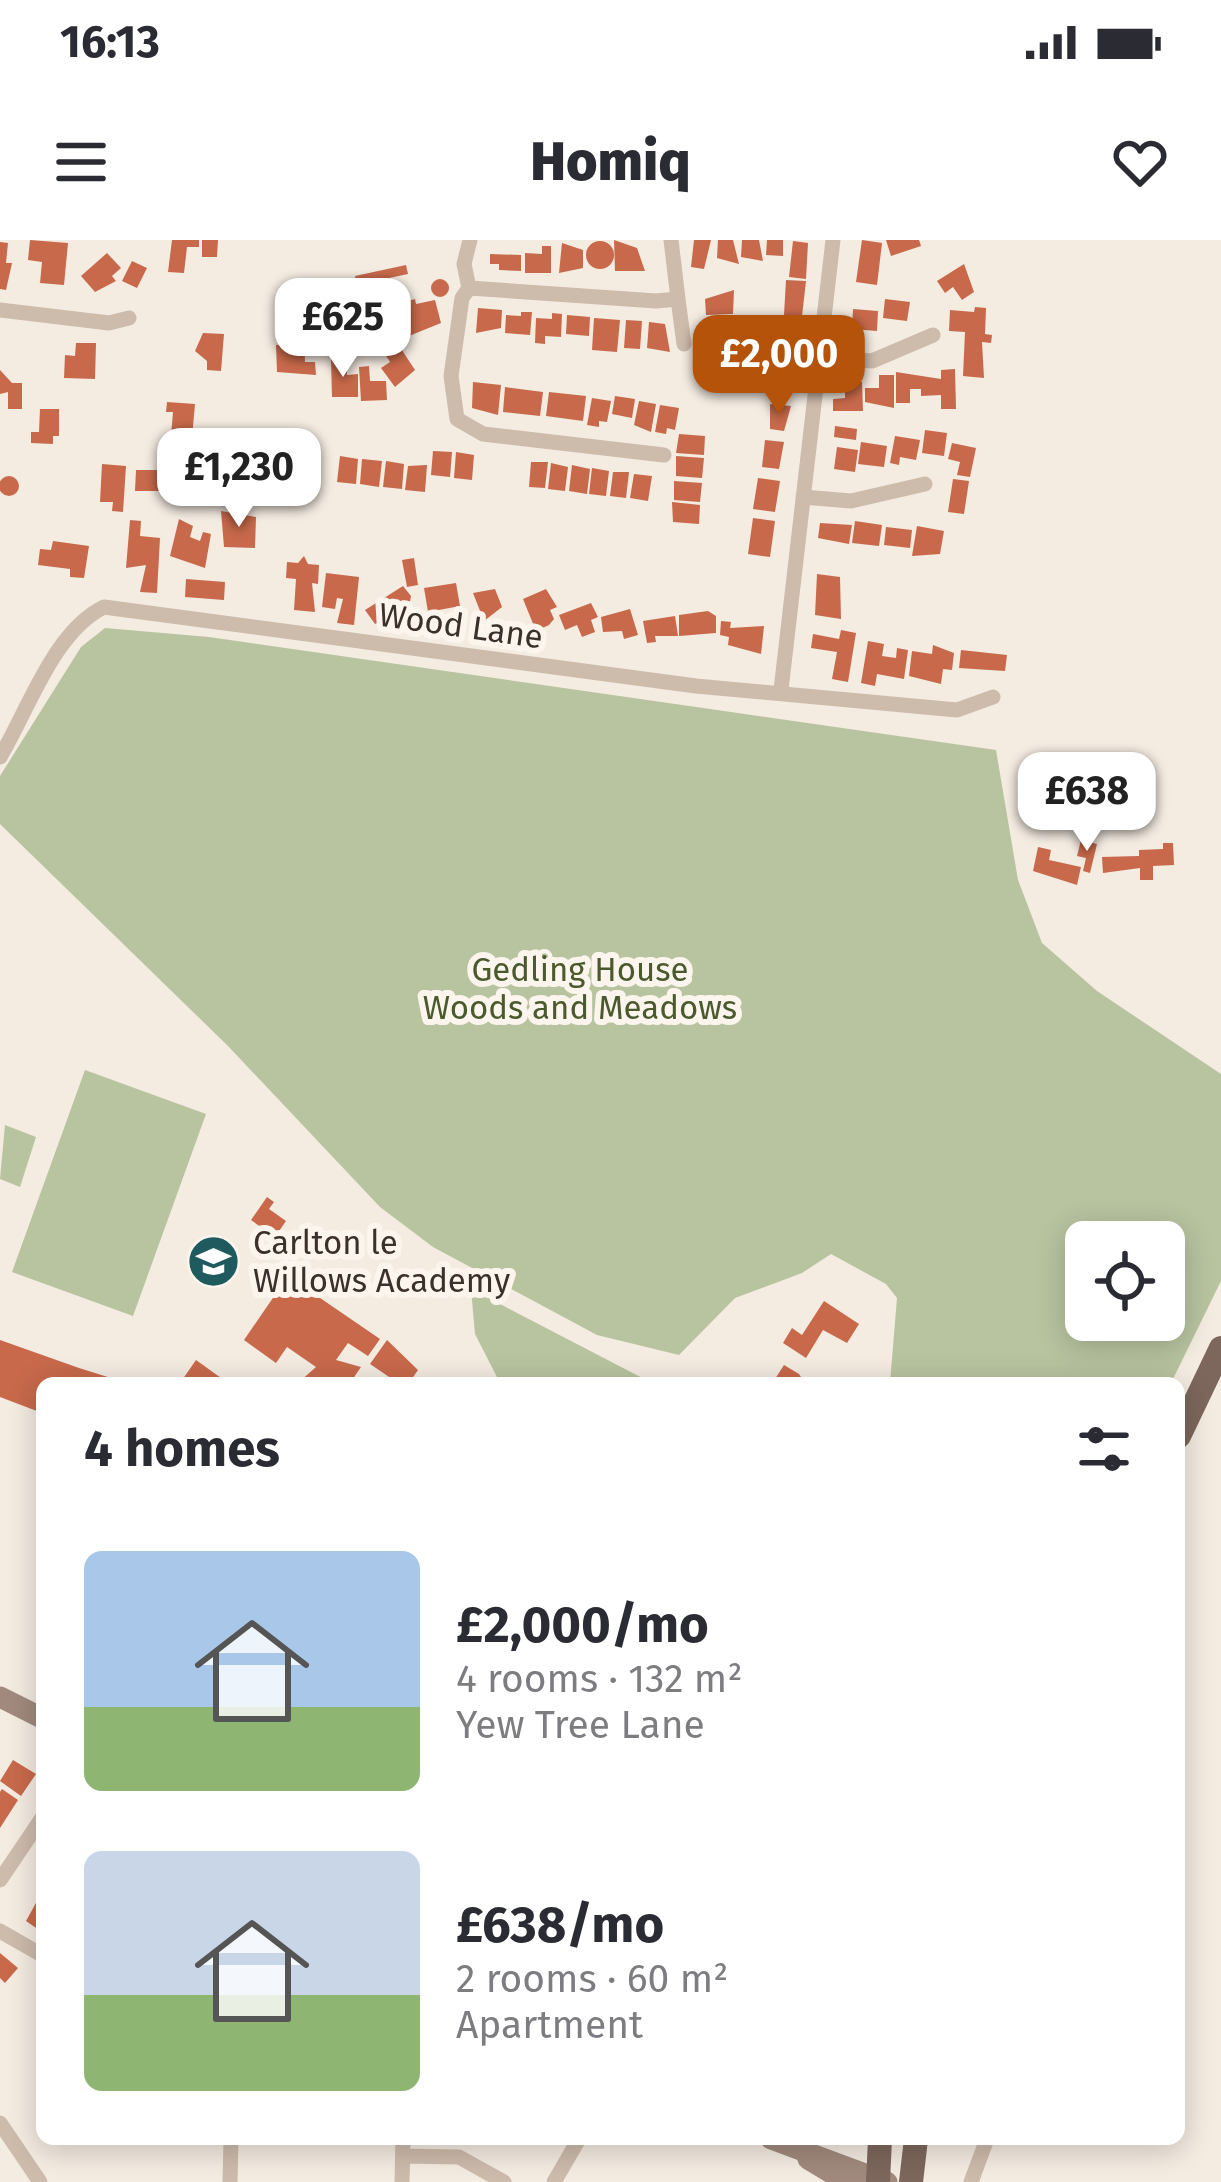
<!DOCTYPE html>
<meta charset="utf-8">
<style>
body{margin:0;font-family:"Fira Sans",sans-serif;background:#f2f2f3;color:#2b2b33;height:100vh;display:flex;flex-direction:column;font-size:45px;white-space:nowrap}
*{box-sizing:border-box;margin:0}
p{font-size:39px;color:#7c7c81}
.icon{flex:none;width:66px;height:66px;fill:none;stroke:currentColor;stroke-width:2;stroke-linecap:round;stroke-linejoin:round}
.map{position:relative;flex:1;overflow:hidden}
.drawer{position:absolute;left:36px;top:1137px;width:1149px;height:768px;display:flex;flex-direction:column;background:#fff;border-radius:18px;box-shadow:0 6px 30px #0003}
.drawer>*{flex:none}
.controls{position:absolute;left:1065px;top:981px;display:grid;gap:24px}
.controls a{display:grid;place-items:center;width:120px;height:120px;border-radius:18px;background:#fff;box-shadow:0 6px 30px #0003;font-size:60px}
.price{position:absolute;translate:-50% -102px;padding:0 27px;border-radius:24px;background:#fff;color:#222;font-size:39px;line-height:78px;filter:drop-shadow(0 3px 6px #0008)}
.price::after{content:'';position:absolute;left:50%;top:72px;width:36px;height:27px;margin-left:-18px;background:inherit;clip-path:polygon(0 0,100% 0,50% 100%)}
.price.current{background:#b45309;color:#fff}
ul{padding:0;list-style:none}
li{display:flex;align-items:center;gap:36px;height:300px;padding:0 48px}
li span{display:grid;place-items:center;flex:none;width:336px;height:240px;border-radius:18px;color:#555}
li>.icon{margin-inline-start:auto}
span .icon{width:144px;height:144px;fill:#fffc;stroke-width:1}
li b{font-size:51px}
h2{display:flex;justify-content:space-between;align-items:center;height:144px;padding:0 48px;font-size:51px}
.status{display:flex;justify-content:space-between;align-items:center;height:84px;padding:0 60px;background:#fff;direction:ltr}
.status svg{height:33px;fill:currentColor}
header{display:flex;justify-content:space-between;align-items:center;height:156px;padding:0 48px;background:#fff;font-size:54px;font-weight:800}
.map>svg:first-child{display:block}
</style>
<div class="status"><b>16:13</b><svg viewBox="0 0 49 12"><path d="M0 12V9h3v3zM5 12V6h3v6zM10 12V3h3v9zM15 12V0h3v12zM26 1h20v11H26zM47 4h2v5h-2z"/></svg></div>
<header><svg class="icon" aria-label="menu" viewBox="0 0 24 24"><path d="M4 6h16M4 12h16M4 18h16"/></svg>Homiq<svg class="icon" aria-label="heart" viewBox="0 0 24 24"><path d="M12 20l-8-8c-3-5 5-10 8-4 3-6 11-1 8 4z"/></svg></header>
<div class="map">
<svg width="1221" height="1942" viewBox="0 0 1221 1942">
<rect width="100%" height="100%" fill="#f4ebe1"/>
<path fill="#b8c4a0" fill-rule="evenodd" d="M 105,388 L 209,397 L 996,510 L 1018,640 L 1042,703 L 1097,751 L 1221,834 L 1221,1041 L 1171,1143 L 890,1143 L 897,1058 L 886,1044 L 831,1014 L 802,1033 L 735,1058 L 679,1115 L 597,1095 L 433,1007 L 380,967 L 228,806 L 0,584 L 0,536 L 81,407 ZM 1086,1002 L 1164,1002 L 1164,1080 L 1086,1080 Z
M 85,830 L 206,874 L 133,1076 L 12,1032 Z
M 5,885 L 36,897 L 20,947 L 0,939 Z
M 471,1049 L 652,1143 L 500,1143 L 475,1094 Z"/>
<path fill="#c8694b" d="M 30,0 L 68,3 L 64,45 L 40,43 L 42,22 L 28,20 Z
M 172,0 L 199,0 L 199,7 L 187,7 L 184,33 L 168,32 Z
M 202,0 L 218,0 L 217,17 L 202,17 Z
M 614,0 L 637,8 L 645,31 L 615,31 Z
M 694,0 L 711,0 L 704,29 L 691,27 Z
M 718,0 L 733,0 L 739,24 L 717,18 Z
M 742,0 L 759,0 L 763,21 L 741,17 Z
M 767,0 L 783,0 L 783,16 L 766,15 Z
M 862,0 L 882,3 L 877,45 L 856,42 Z
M 886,0 L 919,0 L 921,6 L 891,16 Z
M 793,1 L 808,3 L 806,39 L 789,37 Z
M586 15a14 14 0 1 1 28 0a14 14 0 1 1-28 0Z
M 0,2 L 8,3 L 6,23 L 12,23 L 6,50 L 0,49 Z
M 562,3 L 583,10 L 583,28 L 559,33 Z
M 542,6 L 551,6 L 551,33 L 525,33 L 525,13 L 542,14 Z
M 107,13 L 121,28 L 112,36 L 116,41 L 95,52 L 81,36 Z
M 490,14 L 521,15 L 521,31 L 499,30 L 499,24 L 490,24 Z
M 132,21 L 147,28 L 137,48 L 122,41 Z
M 964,24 L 974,52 L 962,60 L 953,47 L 945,53 L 937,41 Z
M 406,25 L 408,34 L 389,38 L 393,55 L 361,62 L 355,36 Z
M431 48a9 9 0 1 1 18 0a9 9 0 1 1-18 0Z
M 786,40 L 806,41 L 800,94 L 783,92 Z
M 734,50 L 733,74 L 706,75 L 705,59 Z
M 415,59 L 416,64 L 435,60 L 441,83 L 409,96 L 401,63 Z
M 885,59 L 910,62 L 907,81 L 883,78 Z
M 975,67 L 986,68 L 985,94 L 992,95 L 991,103 L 982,102 L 984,138 L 963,136 L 965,92 L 949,91 L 950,70 L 974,72 Z
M 478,68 L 502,70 L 501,88 L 476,93 Z
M 853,69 L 878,71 L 877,91 L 852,89 Z
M 521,72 L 532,72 L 530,95 L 505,93 L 506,75 L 521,76 Z
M 552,73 L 562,74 L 561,97 L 545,96 L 545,104 L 535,103 L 536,78 L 552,79 Z
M 567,75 L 590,77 L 589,96 L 566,94 Z
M 594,78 L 620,80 L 617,112 L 592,110 Z
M 626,80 L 642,81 L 640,109 L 624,108 Z
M 649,82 L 665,84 L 670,112 L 647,108 Z
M 203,93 L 224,94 L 221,131 L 207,130 L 207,121 L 195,111 Z
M 304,93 L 305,122 L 315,122 L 316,135 L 277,132 L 276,105 L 292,104 L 292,94 Z
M776 106a12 12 0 1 1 24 0a12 12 0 1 1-24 0Z
M 396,101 L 415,130 L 395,147 L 381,128 L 390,122 L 383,111 Z
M 76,103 L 96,103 L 95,139 L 64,138 L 65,115 L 75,116 Z
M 704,109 L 735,112 L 733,136 L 701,133 Z
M 331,119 L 347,119 L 347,135 L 358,134 L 358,157 L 332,157 Z
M 776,122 L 795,124 L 787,159 L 773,158 L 768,151 Z
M 369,126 L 370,141 L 386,141 L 387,160 L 361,161 L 359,127 Z
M 955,129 L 956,169 L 941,169 L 941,155 L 921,156 L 921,149 L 910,149 L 910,163 L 896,163 L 896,132 L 941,139 L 941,130 Z
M 0,130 L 12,143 L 22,143 L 22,169 L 8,169 L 8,152 L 0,154 Z
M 879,135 L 894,135 L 894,168 L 865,162 L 865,148 L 879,148 Z
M 473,142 L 501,145 L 498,175 L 472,168 Z
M 845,142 L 862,142 L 863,171 L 833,171 L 833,159 L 845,158 Z
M 505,147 L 543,152 L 540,176 L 503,172 Z
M 549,152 L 586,156 L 583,181 L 546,176 Z
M 615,156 L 635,159 L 632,178 L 612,174 Z
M 592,158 L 611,161 L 607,182 L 599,181 L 599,187 L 587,185 Z
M 639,161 L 656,164 L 651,192 L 634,185 Z
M 167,162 L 195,164 L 192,198 L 171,196 L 173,172 L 166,172 Z
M 770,164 L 791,166 L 784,191 L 770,189 Z
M 660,165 L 679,168 L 675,190 L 667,188 L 666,194 L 655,192 Z
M 40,169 L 59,169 L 59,196 L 53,196 L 53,204 L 31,203 L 31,192 L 39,192 Z
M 835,186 L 857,189 L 856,200 L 834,197 Z
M 925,190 L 947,193 L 944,216 L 922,213 Z
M 679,194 L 705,196 L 704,215 L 676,213 Z
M 895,196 L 920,200 L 916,220 L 900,217 L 899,225 L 890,223 Z
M 765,200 L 784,202 L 779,229 L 762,227 Z
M 861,202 L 887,206 L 884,227 L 858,224 Z
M 952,203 L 976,208 L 970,237 L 957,235 L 960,222 L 948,219 Z
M 837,207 L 858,210 L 855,232 L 834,229 Z
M 433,211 L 452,212 L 450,237 L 431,235 Z
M 456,212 L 474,215 L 472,240 L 454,238 Z
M 292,215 L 316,217 L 313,256 L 307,255 L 306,264 L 287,262 L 288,250 L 295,251 Z
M 340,216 L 358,219 L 356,244 L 337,242 Z
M 676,216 L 704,218 L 702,238 L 676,236 Z
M 362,219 L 382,221 L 379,247 L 360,244 Z
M 386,221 L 404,224 L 402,249 L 383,247 Z
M 531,222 L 548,222 L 545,248 L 529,247 Z
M 160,223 L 172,223 L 171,251 L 135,251 L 136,230 L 160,230 Z
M 551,223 L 568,227 L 565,251 L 548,249 Z
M 102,224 L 126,226 L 123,272 L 112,271 L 113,262 L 100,262 Z
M 427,225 L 425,252 L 405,250 L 408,226 Z
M 572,225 L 590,229 L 587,254 L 569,251 Z
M 592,228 L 609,231 L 606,256 L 589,254 Z
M 613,232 L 629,232 L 626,258 L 610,256 Z
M 634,234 L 652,236 L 648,261 L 630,258 Z
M-1 246a10 10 0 1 1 20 0a10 10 0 1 1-20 0Z
M 758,238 L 780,241 L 775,272 L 753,269 Z
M 953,239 L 969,241 L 964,274 L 948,272 Z
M 674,241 L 702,243 L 700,262 L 674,260 Z
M 672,262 L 700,265 L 699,284 L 673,282 Z
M 221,271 L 256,277 L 255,308 L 224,307 Z
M 753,278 L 775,281 L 770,317 L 748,314 Z
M 179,279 L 193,286 L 190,297 L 200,301 L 203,292 L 211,294 L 205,328 L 170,316 Z
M 130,280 L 141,281 L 140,296 L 160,298 L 157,353 L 140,352 L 146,325 L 126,328 Z
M 855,281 L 882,285 L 879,306 L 852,303 Z
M 820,283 L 852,285 L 849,304 L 818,298 Z
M 917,286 L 944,291 L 940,314 L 912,316 Z
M 886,287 L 912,290 L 910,308 L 884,305 Z
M 53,301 L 89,306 L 84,338 L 70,337 L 70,329 L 38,325 L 40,309 L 51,310 Z
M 304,316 L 308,324 L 319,325 L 318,344 L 312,343 L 315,372 L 294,370 L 296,339 L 286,338 L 287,322 L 298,323 Z
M 414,318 L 418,345 L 407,347 L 402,320 Z
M 326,333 L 359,337 L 354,385 L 337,383 L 343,359 L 337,358 L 335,369 L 322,367 Z
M 817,334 L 840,337 L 841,379 L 815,375 Z
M 186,339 L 225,342 L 224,360 L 185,357 Z
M 456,343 L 460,366 L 428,372 L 424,348 Z
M 403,346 L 411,356 L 409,367 L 375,384 L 365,370 Z
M 495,349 L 502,367 L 484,381 L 473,353 Z
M 546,349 L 557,367 L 550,370 L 554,379 L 549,385 L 536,391 L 523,359 Z
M 591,363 L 598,377 L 591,380 L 595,392 L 582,397 L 577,385 L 565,390 L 559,375 Z
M 630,369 L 638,395 L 624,399 L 622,391 L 603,392 L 601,377 Z
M 708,371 L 716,376 L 716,393 L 679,396 L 679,375 Z
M 675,376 L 678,396 L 655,396 L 656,402 L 647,403 L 643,381 Z
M 721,381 L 731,382 L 730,388 L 764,386 L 761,414 L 728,405 L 729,397 L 720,395 Z
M 841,390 L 856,393 L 848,442 L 832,439 L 837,412 L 811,408 L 813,394 L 839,399 Z
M 868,401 L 884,404 L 882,416 L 896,418 L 897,408 L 908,410 L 904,439 L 877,434 L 875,446 L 861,443 Z
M 933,405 L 954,413 L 952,430 L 943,429 L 941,444 L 909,436 L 912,411 L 932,414 Z
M 961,410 L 1007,415 L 1005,431 L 959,428 Z
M 1081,600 L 1097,604 L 1090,633 L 1083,631 L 1086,618 L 1077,616 Z
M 1163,603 L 1173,603 L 1174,625 L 1153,626 L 1153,640 L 1140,640 L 1140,628 L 1103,633 L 1102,617 L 1139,616 L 1139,610 L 1163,609 Z
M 1038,607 L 1051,610 L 1049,620 L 1081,627 L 1077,645 L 1033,631 Z
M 267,957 L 274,962 L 269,969 L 286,981 L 275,997 L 251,980 Z
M 288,1036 L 380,1099 L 368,1116 L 348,1103 L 336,1120 L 361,1127 L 350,1143 L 330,1138 L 327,1143 L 298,1143 L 316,1127 L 287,1107 L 276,1123 L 244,1100 Z
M 824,1061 L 859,1084 L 847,1103 L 823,1090 L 806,1118 L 783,1103 L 792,1088 L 802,1095 Z
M 0,1100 L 79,1128 L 127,1143 L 42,1143 L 42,1173 L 0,1157 Z
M 387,1100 L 418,1130 L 409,1143 L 398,1143 L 370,1124 Z
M 196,1120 L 228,1143 L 180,1143 Z
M 784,1125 L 799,1134 L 805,1143 L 775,1139 Z
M 13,1520 L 36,1534 L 21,1556 L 0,1541 Z
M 2,1549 L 18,1560 L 0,1588 L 0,1552 Z
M 37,1661 L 42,1665 L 39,1690 L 26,1681 Z
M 0,1713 L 18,1728 L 5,1743 L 0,1738 Z"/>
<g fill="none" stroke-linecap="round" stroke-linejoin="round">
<path stroke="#cdbbac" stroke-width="15" d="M 470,0 L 464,24 L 469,48 L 656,61 L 678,59 L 671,0
M 469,48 L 462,58 L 451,136 L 457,179 L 483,194 L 664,215
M 678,59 L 684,104
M 0,70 L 109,83 L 129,78
M 821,117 L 872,121 L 933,95
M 803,257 L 851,261 L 925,244
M 781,450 L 833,0
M 0,517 C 28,471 53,392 104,367 L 696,446 L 957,470 L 993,457
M 0,1640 L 42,1578
M 0,1691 L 42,1715
M 0,1883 L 40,1942
M 403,1916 L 459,1917 L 504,1942
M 230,1942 L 231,1899
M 402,1942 L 403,1899
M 554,1942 L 579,1899
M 971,1942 L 987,1899"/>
<path stroke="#a18a7d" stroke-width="21" d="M 0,1457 L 42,1478
M 771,1899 L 887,1942
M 808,1919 L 846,1942"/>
<path stroke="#7d675c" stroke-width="24" d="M 1179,1196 L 1221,1108
M 878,1942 L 880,1899
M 911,1942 L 916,1899"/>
</g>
<defs>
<symbol id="school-disc" viewBox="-11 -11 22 22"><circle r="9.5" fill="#1f5a5e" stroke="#fbf5ee"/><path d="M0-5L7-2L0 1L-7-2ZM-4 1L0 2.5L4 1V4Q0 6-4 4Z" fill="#fff"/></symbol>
</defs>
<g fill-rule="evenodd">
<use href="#school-disc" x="184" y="992" width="59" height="59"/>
</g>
<g text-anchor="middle" stroke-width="12" stroke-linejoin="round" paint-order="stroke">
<g font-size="33" fill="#3b302b" stroke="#fbf5ee">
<text transform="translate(461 385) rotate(8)" y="12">Wood Lane</text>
</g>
<g font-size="33" fill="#4a5a2e" stroke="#fbf5ee">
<text x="580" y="741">Gedling House<tspan x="580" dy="38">Woods and Meadows</tspan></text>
</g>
<g font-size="33" fill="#3b302b" stroke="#fbf5ee" text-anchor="start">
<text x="253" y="1014">Carlton le<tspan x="253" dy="38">Willows Academy</tspan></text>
</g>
</g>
</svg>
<div class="controls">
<a><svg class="icon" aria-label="locate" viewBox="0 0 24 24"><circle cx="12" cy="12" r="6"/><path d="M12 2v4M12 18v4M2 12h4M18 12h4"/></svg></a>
</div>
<b class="price" style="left:343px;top:140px">£625</b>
<b class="price current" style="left:779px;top:177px">£2,000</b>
<b class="price" style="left:239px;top:290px">£1,230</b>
<b class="price" style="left:1087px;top:614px">£638</b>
<section class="drawer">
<h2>4 homes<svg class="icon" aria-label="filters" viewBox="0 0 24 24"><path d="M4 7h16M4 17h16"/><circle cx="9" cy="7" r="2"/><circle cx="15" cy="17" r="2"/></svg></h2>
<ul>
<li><span style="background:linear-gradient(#a9c7e8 65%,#8fb573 0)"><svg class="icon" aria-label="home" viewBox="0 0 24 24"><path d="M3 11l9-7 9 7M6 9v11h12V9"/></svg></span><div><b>£2,000/mo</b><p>4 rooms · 132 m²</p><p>Yew Tree Lane</p></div></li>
<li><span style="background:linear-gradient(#c9d6e8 60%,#8fb573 0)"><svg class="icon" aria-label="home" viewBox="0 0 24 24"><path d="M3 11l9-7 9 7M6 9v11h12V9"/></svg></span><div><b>£638/mo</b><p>2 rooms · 60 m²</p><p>Apartment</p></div></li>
</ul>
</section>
</div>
